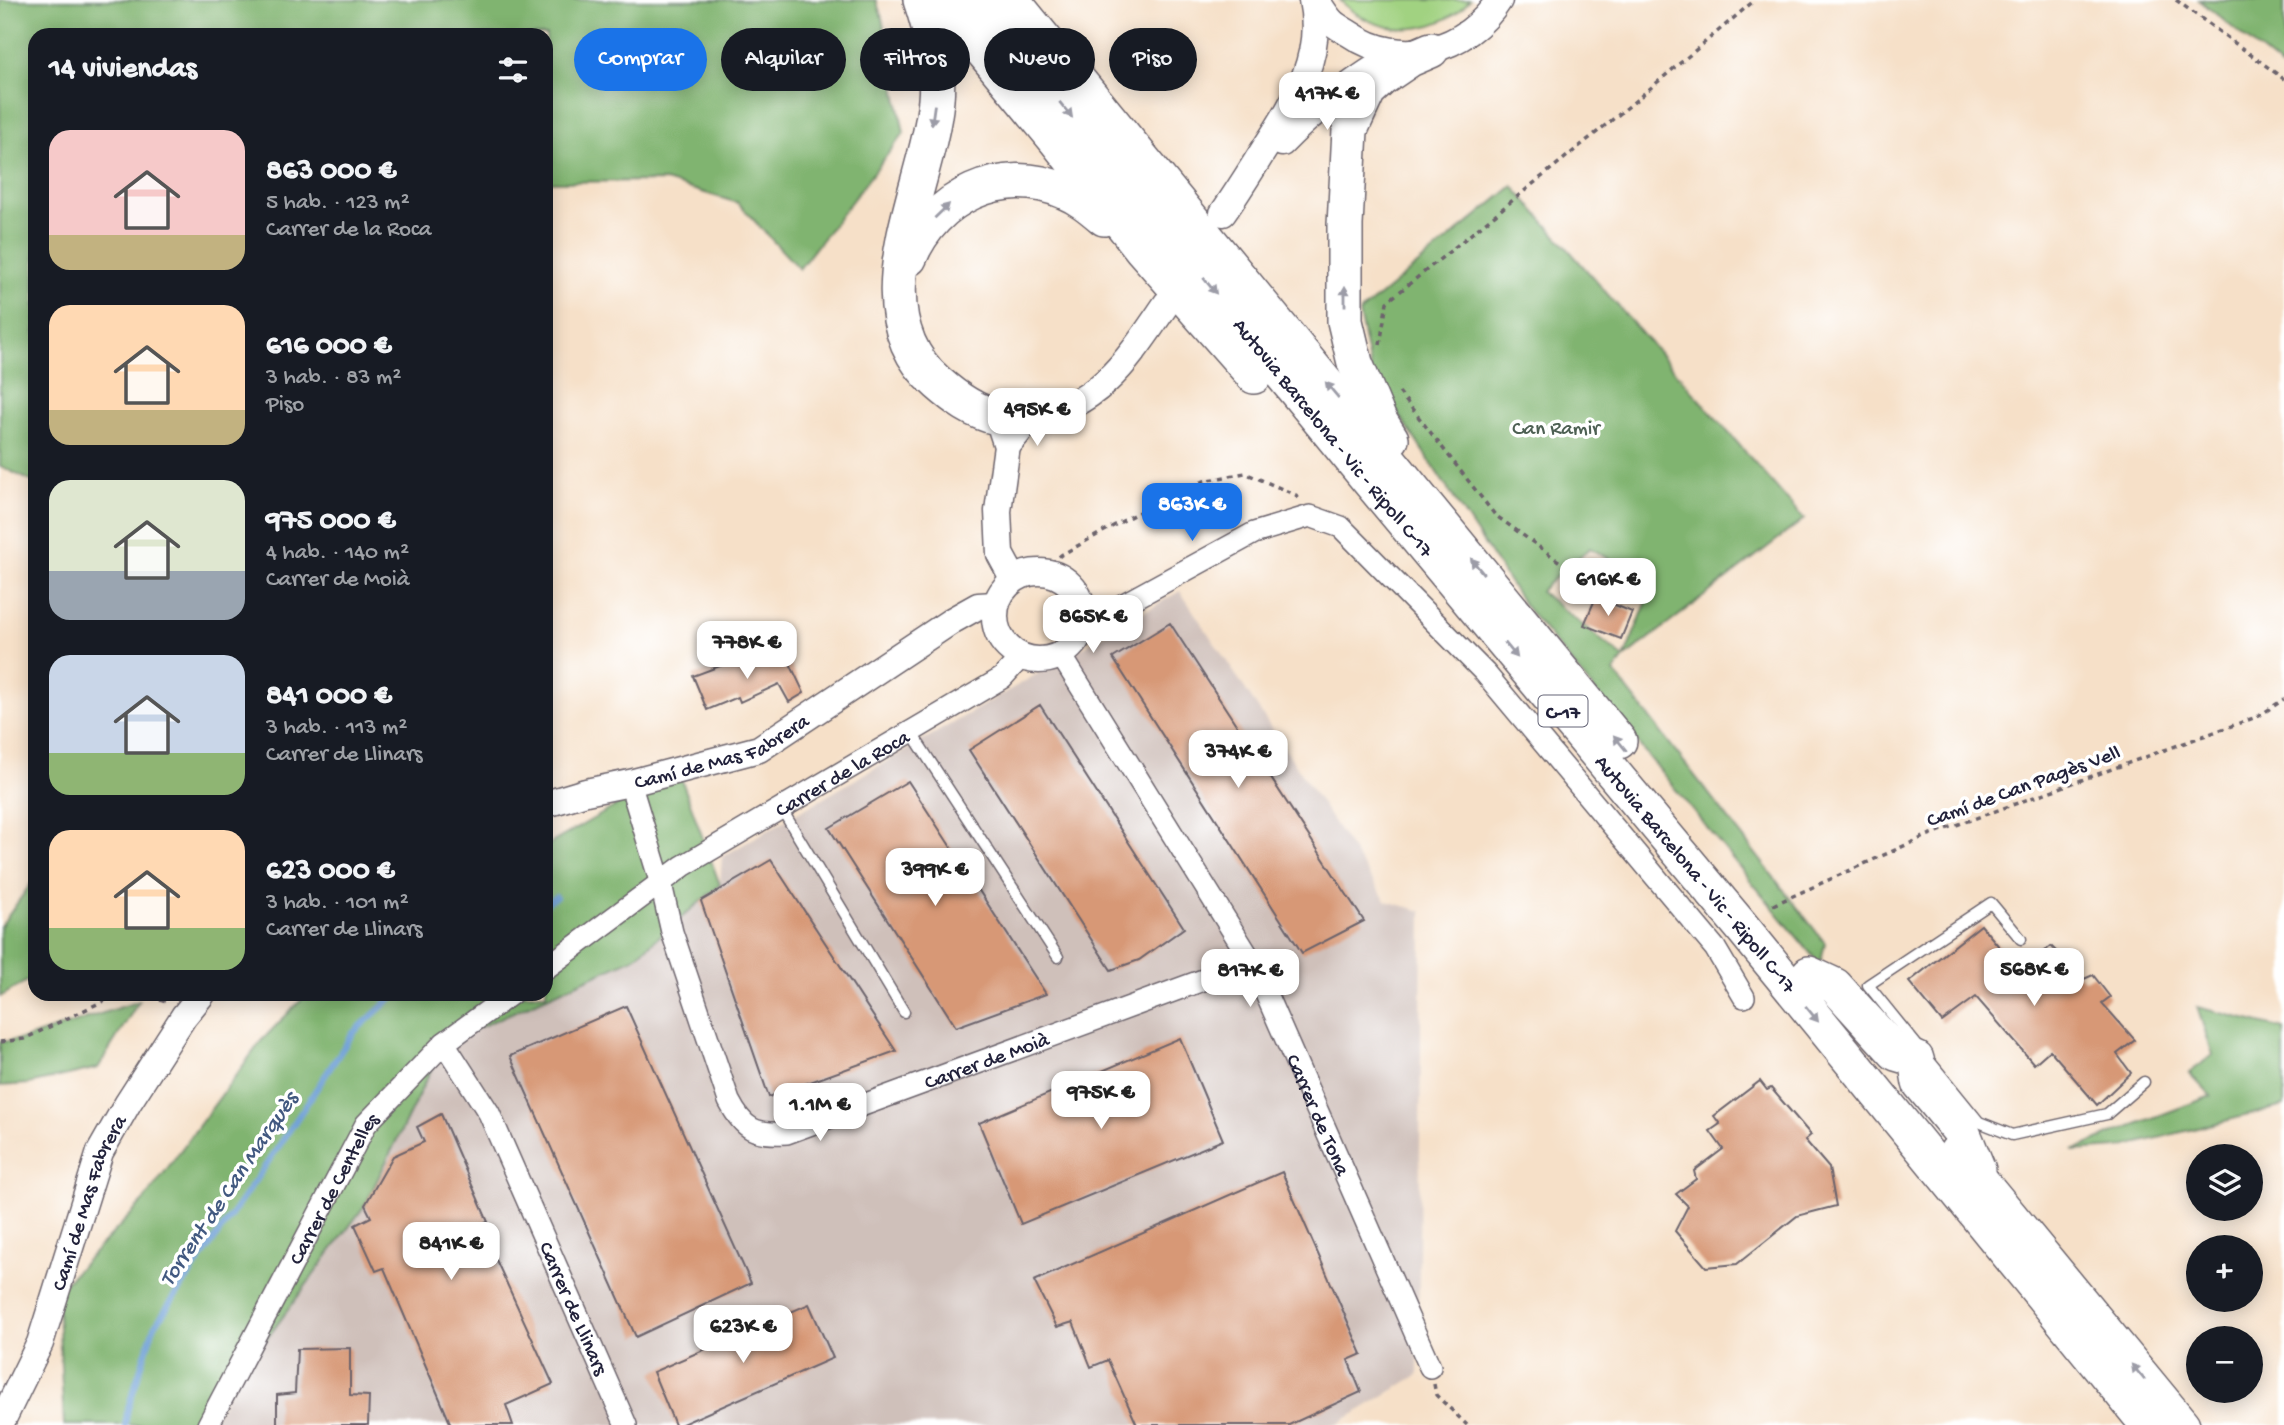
<!DOCTYPE html>
<html lang="es">
<meta charset="utf-8">
<style>
body{margin:0;font-family:"Gochi Hand",sans-serif;background:#242831;color:#f1f3f6;height:100vh;display:flex;flex-direction:column;font-size:26px;white-space:nowrap}
*{box-sizing:border-box;margin:0}
p{font-size:23px;color:#9ea1a6}
.icon{flex:none;width:38px;height:38px;fill:none;stroke:currentColor;stroke-width:2;stroke-linecap:round;stroke-linejoin:round}
.map{position:relative;flex:1;overflow:hidden}
.details{position:absolute;left:28px;top:28px;width:525px;height:973px;display:flex;flex-direction:column;background:#171b24;border-radius:21px;box-shadow:0 4px 18px #0003}
.details>*{flex:none}
.top-card{position:absolute;left:574px;top:28px;width:665px;height:63px;display:flex;gap:14px}
.buttons{position:absolute;left:2186px;top:1144px;display:grid;gap:14px}
.buttons a{display:grid;place-items:center;width:77px;height:77px;border-radius:50%;background:#171b24;box-shadow:0 4px 18px #0003;font-size:35px}
.price{position:absolute;translate:-50% -60px;padding:0 16px;border-radius:14px;background:#fff;color:#222;font-size:23px;line-height:46px;filter:drop-shadow(0 2px 4px #0008)}
.price::after{content:'';position:absolute;left:50%;top:42px;width:21px;height:16px;margin-left:-10px;background:inherit;clip-path:polygon(0 0,100% 0,50% 100%)}
.price.current{background:#1a73e8;color:#fff}
ul{padding:0;list-style:none}
li{display:flex;align-items:center;gap:21px;height:175px;padding:0 21px}
li span{display:grid;place-items:center;flex:none;width:196px;height:140px;border-radius:21px;color:#555}
li>.icon{margin-inline-start:auto}
span .icon{width:84px;height:84px;fill:#fffc;stroke-width:1}
li b{font-size:30px}
h2{display:flex;justify-content:space-between;align-items:center;height:84px;padding:0 21px;font-size:30px}
.pill{padding:0 24px;border-radius:32px;background:#171b24;box-shadow:0 4px 18px #0003;font-size:24px;line-height:63px}
.pill.current{background:#1a73e8;color:#fff}
.map>svg:first-child{display:block}
</style>
<div class="map">
<svg width="2284" height="1425" viewBox="0 0 2284 1425">
<rect width="100%" height="100%" fill="#fff"/>
<filter id="ink" filterUnits="userSpaceOnUse"><feTurbulence type="fractalNoise" baseFrequency=".0143" numOctaves="2"/><feDisplacementMap in="SourceGraphic" scale="14" xChannelSelector="R" yChannelSelector="G"/><feConvolveMatrix kernelMatrix="1 2 1 2 8 2 1 2 1" color-interpolation-filters="sRGB"/></filter>
<filter id="wash" filterUnits="userSpaceOnUse"><feTurbulence type="fractalNoise" baseFrequency=".00686" numOctaves="4" result="noise"/><feDisplacementMap in="SourceGraphic" scale="28" xChannelSelector="R" yChannelSelector="G"/><feGaussianBlur stdDeviation="1.57" result="paint"/><feColorMatrix in="noise" values="0 0 0 0 0 0 0 0 0 0 0 0 0 0 0 0 0 1.4 0 .05"/><feComposite in="paint" operator="in"/></filter>
<g filter="url(#wash)">
<rect width="100%" height="100%" fill="#f6e0c8"/>
<path fill="#cfc0ba" d="M 1180,591 L 1386,901 L 1422,911 L 1418,1375 L 1336,1425 L 210,1425 L 444,1043 L 634,958 L 720,885 L 722,857 Z"/>
<path fill="#a1d281" stroke="#627a5e" stroke-width="2" d="M 1340,0 L 1470,0 C 1436,39 1374,37 1340,0 Z"/>
<path fill="#80b46f" stroke="#516b55" stroke-width="2" fill-rule="evenodd" d="M 0,0 L 876,0 L 882,18 L 904,133 L 799,269 L 738,203 L 665,181 L 546,182 L 546,35 L 35,35 L 35,483 L 0,466 Z
M 2199,0 L 2284,0 L 2284,70 Z
M 1513,186 L 1804,519 L 1624,658 L 1614,672 L 1825,943 L 1820,965 L 1524,605 L 1371,372 L 1359,313 ZM 1590,548 L 1654,584 L 1624,658 L 1540,591 Z
M 678,770 L 720,885 L 634,958 L 444,1043 L 365,1205 L 221,1401 L 210,1425 L 64,1425 L 57,1291 L 141,1204 L 262,1040 L 307,994 L 546,994 L 546,846 Z
M 35,878 L 35,973 L 30,979 L 0,997 L 0,927 Z
M 139,1001 L 98,1068 L 29,1084 L 0,1086 L 0,1042 L 24,1039 Z
M 2197,1007 L 2284,1029 L 2284,1106 L 2119,1148 L 2073,1151 L 2118,1131 L 2211,1096 L 2189,1073 L 2213,1055 Z"/>
<g fill="none" stroke-linecap="round" stroke-linejoin="round">
<path stroke="#699cd4" stroke-width="6" d="M 546,903 L 556,897
M 125,1425 L 128,1408 L 154,1327 L 279,1146 L 353,1033 L 396,994"/>
</g>
<g id="blocks">
<path fill="#d79876" d="M 1596,597 L 1632,612 L 1621,639 L 1584,625 Z
M 1170,623 L 1364,921 L 1302,953 L 1113,658 Z
M 767,653 L 773,664 L 787,657 L 804,693 L 789,702 L 779,684 L 740,702 L 738,697 L 707,710 L 693,676 L 736,660 L 739,666 Z
M 1040,705 L 1184,928 L 1139,960 L 1111,970 L 969,750 Z
M 908,781 L 1046,994 L 956,1027 L 829,828 Z
M 771,860 L 896,1051 L 769,1097 L 701,901 Z
M 1981,925 L 2020,972 L 2051,946 L 2084,979 L 2093,975 L 2110,997 L 2102,1003 L 2135,1040 L 2117,1054 L 2131,1073 L 2097,1105 L 2050,1050 L 2034,1064 L 1976,997 L 1942,1022 L 1909,982 Z
M 626,1006 L 751,1283 L 636,1337 L 510,1056 Z
M 1180,1038 L 1223,1140 L 1021,1224 L 979,1123 Z
M 1760,1081 L 1767,1090 L 1771,1088 L 1811,1135 L 1805,1140 L 1829,1168 L 1836,1206 L 1797,1216 L 1737,1264 L 1706,1267 L 1675,1231 L 1688,1206 L 1676,1194 L 1696,1179 L 1694,1171 L 1723,1149 L 1710,1131 L 1720,1124 L 1714,1116 Z
M 441,1114 L 488,1222 L 480,1225 L 553,1384 L 506,1405 L 513,1425 L 451,1425 L 384,1268 L 376,1271 L 355,1225 L 371,1217 L 365,1205 L 393,1156 L 424,1142 L 417,1127 Z
M 1282,1172 L 1362,1354 L 1348,1360 L 1361,1392 L 1289,1425 L 1137,1425 L 1108,1360 L 1091,1367 L 1073,1322 L 1057,1327 L 1034,1281 Z
M 809,1304 L 833,1358 L 680,1425 L 675,1425 L 653,1372 Z
M 350,1348 L 350,1395 L 369,1396 L 368,1425 L 277,1425 L 277,1395 L 295,1393 L 297,1349 Z"/>
</g>
</g>
<g filter="url(#ink)">
<use href="#blocks" fill-opacity="0" stroke="#6c646c" stroke-width="2"/>
<g fill="none" stroke-linecap="round" stroke-linejoin="round">
<defs>
<path id="service" d="M 911,732 L 1058,957
M 781,808 L 904,1012
M 2021,939 L 1991,903 L 1868,985 L 1979,1122 L 2012,1135 L 2107,1114 L 2144,1082"/>
<g id="minor">
<path d="M 1084,617 L 1102,616 L 1254,533 L 1310,516 L 1341,527 L 1485,673 L 1715,948 L 1744,997"/>
<path id="s1" d="M 1061,655 L 1252,962 L 1430,1367"/>
<path id="s2" d="M 630,783 L 661,884 L 672,932 L 729,1101 C 744,1130 755,1135 787,1133 L 1252,962"/>
<path id="s3" d="M 546,968 L 683,866 L 1002,678 L 1021,657"/>
<path id="s4" d="M 444,1043 L 489,1113 L 626,1425"/>
<path id="s5" d="M 208,1425 L 366,1124 L 444,1043 L 511,994"/>
</g>
<g id="tertiary">
<path d="M 1316,0 C 1321,7 1326,16 1332,22 C 1337,27 1344,30 1350,34 C 1401,69 1467,51 1499,0"/>
<path d="M 1282,143 C 1312,112 1346,86 1383,63"/>
<path d="M 1223,213 C 1239,190 1253,167 1267,145 C 1296,100 1324,55 1312,0"/>
<path d="M 1002,431 L 1007,446 L 998,511 L 1000,554 L 1013,578"/>
<path d="M 1007,446 L 1029,419 C 1101,406 1129,358 1167,303"/>
<circle cx="1039" cy="616" r="44"/>
<path id="s6" d="M 546,804 L 586,792 L 630,783 L 759,749 L 953,620 L 978,606 L 995,605"/>
<path id="s7" d="M 0,1425 L 40,1343 L 100,1152 L 128,1103 L 184,1016 L 202,994"/>
</g>
<g id="trunk">
<path d="M 921,0 C 932,32 939,66 936,100 C 928,188 854,311 938,383 C 955,398 974,412 997,417 C 1007,419 1019,419 1029,419"/>
<path d="M 941,0 L 1056,140 L 1142,249 L 1254,376"/>
<path id="s8" d="M 976,0 L 1367,478 L 1741,926 L 2148,1425"/>
<path d="M 1012,0 L 1619,741"/>
<path d="M 909,258 C 934,197 1002,164 1064,191 C 1079,197 1091,207 1104,218"/>
<path d="M 1391,439 L 1379,420 L 1355,363 L 1345,321 L 1345,225 L 1350,130 L 1368,91 L 1382,78 L 1410,59 L 1431,50"/>
<path d="M 1809,974 L 1835,986 L 1896,1053 L 1916,1059 L 1920,1083 L 1964,1136 L 1978,1170"/>
<path d="M 1957,1152 L 2182,1425"/>
</g>
</defs>
<use href="#service" stroke="#6c646c" stroke-width="13"/>
<use href="#minor" stroke="#6c646c" stroke-width="24"/>
<use href="#tertiary" stroke="#6c646c" stroke-width="29"/>
<use href="#trunk" stroke="#6c646c" stroke-width="38"/>
<path stroke="#6c646c" stroke-width="3.5" stroke-dasharray="5 5" stroke-linecap="butt" d="M 2176,0 L 2284,79
M 1380,345 L 1387,302 L 1628,107 L 1755,0
M 1399,392 L 1495,515 L 1567,567
M 1044,570 L 1061,555 L 1135,514 L 1204,481 L 1245,473 L 1296,495 L 1299,500
M 1773,905 L 1926,836 L 2259,716 L 2284,699
M 141,994 L 166,1002
M 0,1042 L 24,1039 L 118,994
M 1434,1384 L 1436,1395 L 1467,1425"/>
<use href="#service" stroke="#fff" stroke-width="10"/>
<use href="#minor" stroke="#fff" stroke-width="21"/>
<use href="#tertiary" stroke="#fff" stroke-width="26"/>
<use href="#trunk" stroke="#fff" stroke-width="35"/>
</g>
<defs><path id="oneway-solid" d="M-6-.8H1V-3.2L6.5 0L1 3.2V.8H-6Z" transform="scale(1.75)"/></defs>
<g fill="#9c9ca7">
<use href="#oneway-solid" transform="translate(1066 110) rotate(51)"/>
<use href="#oneway-solid" transform="translate(933 115) rotate(98)"/>
<use href="#oneway-solid" transform="translate(942 211) rotate(-44)"/>
<use href="#oneway-solid" transform="translate(1210 286) rotate(51)"/>
<use href="#oneway-solid" transform="translate(1345 296) rotate(-90)"/>
<use href="#oneway-solid" transform="translate(1332 390) rotate(-130)"/>
<use href="#oneway-solid" transform="translate(1477 566) rotate(-129)"/>
<use href="#oneway-solid" transform="translate(1511 650) rotate(50)"/>
<use href="#oneway-solid" transform="translate(1620 743) rotate(-129)"/>
<use href="#oneway-solid" transform="translate(1812 1014) rotate(51)"/>
<use href="#oneway-solid" transform="translate(2138 1372) rotate(-130)"/>
</g>
</g>
<g text-anchor="middle" stroke-width="7" stroke-linejoin="round" paint-order="stroke">
<rect fill="#fff" stroke="#646476" stroke-width="2" x="1538.5" y="695.5" width="49" height="31" rx="5"/>
<g font-size="19" font-weight="bold" fill="#22223b">
<text x="1563" y="718">C-17</text>
</g>
<g font-size="21" fill="#4e6054" stroke="#fff">
<text x="1556" y="434">Can Ramir</text>
</g>
<g font-size="21" fill="#22223b" stroke="#fff">
<text dy="7" stroke="none"><textPath href="#s8" startOffset="565">Autovia Barcelona - Vic - Ripoll C-17</textPath></text>
<text dy="7" stroke="none"><textPath href="#s6" startOffset="184">Camí de Mas Fabrera</textPath></text>
<text dy="7" stroke="none"><textPath href="#s3" startOffset="355">Carrer de la Roca</textPath></text>
<text transform="translate(2023 785) rotate(-20)" y="7">Camí de Can Pagès Vell</text>
<text dy="7" stroke="none"><textPath href="#s8" startOffset="1132">Autovia Barcelona - Vic - Ripoll C-17</textPath></text>
<text dy="7" stroke="none"><textPath href="#s2" startOffset="618">Carrer de Moià</textPath></text>
<text dy="7" stroke="none"><textPath href="#s1" startOffset="528">Carrer de Tona</textPath></text>
<text dy="7" stroke="none"><textPath href="#s5" startOffset="268">Carrer de Centelles</textPath></text>
<text dy="7" stroke="none"><textPath href="#s7" startOffset="240">Camí de Mas Fabrera</textPath></text>
<text dy="7" stroke="none"><textPath href="#s4" startOffset="296">Carrer de Llinars</textPath></text>
</g>
<g font-size="23" font-style="italic" fill="#425980" stroke="#fff">
<text transform="translate(227 1188) rotate(-56)" y="8">Torrent de Can Marquès</text>
</g>
</g>
</svg>
<div class="buttons">
<a><svg class="icon" aria-label="layers" viewBox="0 0 24 24"><path d="M12 4l9 5-9 5-9-5zM3 14l9 5 9-5"/></svg></a>
<a>+</a>
<a>−</a>
</div>
<b class="price" style="left:1327px;top:132px">417K €</b>
<b class="price" style="left:1037px;top:448px">495K €</b>
<b class="price current" style="left:1192px;top:543px">863K €</b>
<b class="price" style="left:1608px;top:618px">616K €</b>
<b class="price" style="left:1093px;top:655px">865K €</b>
<b class="price" style="left:747px;top:681px">778K €</b>
<b class="price" style="left:1238px;top:790px">374K €</b>
<b class="price" style="left:935px;top:908px">399K €</b>
<b class="price" style="left:2034px;top:1008px">568K €</b>
<b class="price" style="left:1250px;top:1009px">817K €</b>
<b class="price" style="left:1101px;top:1131px">975K €</b>
<b class="price" style="left:820px;top:1143px">1.1M €</b>
<b class="price" style="left:451px;top:1282px">841K €</b>
<b class="price" style="left:743px;top:1365px">623K €</b>
<div class="top-card">
<a class="pill current">Comprar</a>
<a class="pill">Alquilar</a>
<a class="pill">Filtros</a>
<a class="pill">Nuevo</a>
<a class="pill">Piso</a>
</div>
<section class="details">
<h2>14 viviendas<svg class="icon" aria-label="filters" viewBox="0 0 24 24"><path d="M4 7h16M4 17h16"/><circle cx="9" cy="7" r="2"/><circle cx="15" cy="17" r="2"/></svg></h2>
<ul>
<li><span style="background:linear-gradient(#f6c9c9 75%,#c2b280 0)"><svg class="icon" aria-label="home" viewBox="0 0 24 24"><path d="M3 11l9-7 9 7M6 9v11h12V9"/></svg></span><div><b>863 000 €</b><p>5 hab. · 123 m²</p><p>Carrer de la Roca</p></div></li>
<li><span style="background:linear-gradient(#ffd9b3 75%,#c2b280 0)"><svg class="icon" aria-label="home" viewBox="0 0 24 24"><path d="M3 11l9-7 9 7M6 9v11h12V9"/></svg></span><div><b>616 000 €</b><p>3 hab. · 83 m²</p><p>Piso</p></div></li>
<li><span style="background:linear-gradient(#dfe7d0 65%,#9aa5b1 0)"><svg class="icon" aria-label="home" viewBox="0 0 24 24"><path d="M3 11l9-7 9 7M6 9v11h12V9"/></svg></span><div><b>975 000 €</b><p>4 hab. · 140 m²</p><p>Carrer de Moià</p></div></li>
<li><span style="background:linear-gradient(#c9d6e8 70%,#8fb573 0)"><svg class="icon" aria-label="home" viewBox="0 0 24 24"><path d="M3 11l9-7 9 7M6 9v11h12V9"/></svg></span><div><b>841 000 €</b><p>3 hab. · 113 m²</p><p>Carrer de Llinars</p></div></li>
<li><span style="background:linear-gradient(#ffd9b3 70%,#8fb573 0)"><svg class="icon" aria-label="home" viewBox="0 0 24 24"><path d="M3 11l9-7 9 7M6 9v11h12V9"/></svg></span><div><b>623 000 €</b><p>3 hab. · 101 m²</p><p>Carrer de Llinars</p></div></li>
</ul>
</section>
</div>
